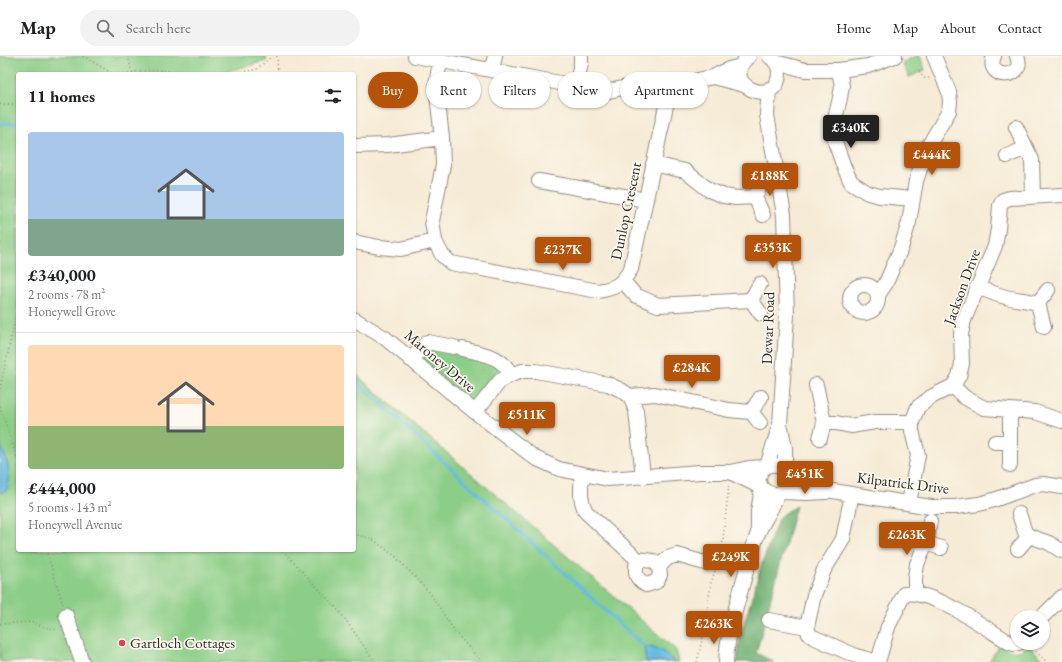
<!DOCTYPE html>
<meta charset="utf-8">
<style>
body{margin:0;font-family:"EB Garamond",serif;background:#f2f2f2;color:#202124;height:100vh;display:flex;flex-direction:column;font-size:15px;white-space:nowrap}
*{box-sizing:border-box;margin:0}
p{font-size:13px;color:#757577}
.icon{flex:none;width:22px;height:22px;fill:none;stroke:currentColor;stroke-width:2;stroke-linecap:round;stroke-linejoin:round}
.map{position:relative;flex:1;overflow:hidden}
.panel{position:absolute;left:16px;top:16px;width:340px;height:480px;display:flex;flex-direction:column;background:#fff;border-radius:4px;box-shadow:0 1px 3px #0004}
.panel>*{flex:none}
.guide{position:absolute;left:368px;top:16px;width:380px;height:36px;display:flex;gap:8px}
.controls{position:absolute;left:1010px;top:554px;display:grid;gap:8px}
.controls a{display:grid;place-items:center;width:40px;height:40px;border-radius:50%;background:#fff;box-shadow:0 1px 3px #0004;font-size:20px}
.price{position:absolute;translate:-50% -34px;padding:0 9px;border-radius:4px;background:#b45309;color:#fff;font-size:13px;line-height:26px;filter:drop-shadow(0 1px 2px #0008)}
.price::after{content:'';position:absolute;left:50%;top:24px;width:12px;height:9px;margin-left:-6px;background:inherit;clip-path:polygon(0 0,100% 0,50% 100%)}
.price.on{background:#222;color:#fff}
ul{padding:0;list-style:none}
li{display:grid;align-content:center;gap:8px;height:212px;padding:0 12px}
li+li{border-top:1px solid #e0e0e0}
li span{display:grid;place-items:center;height:124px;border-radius:4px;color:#555}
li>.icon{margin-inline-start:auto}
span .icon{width:72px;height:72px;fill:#fffc;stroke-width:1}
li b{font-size:17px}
h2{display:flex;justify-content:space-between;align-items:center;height:48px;padding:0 12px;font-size:17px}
.chip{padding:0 14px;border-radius:18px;background:#fff;box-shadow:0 1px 3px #0004;font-size:14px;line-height:36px}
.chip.on{background:#b45309;color:#fff}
header{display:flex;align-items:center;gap:24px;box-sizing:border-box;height:56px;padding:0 20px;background:#fff;border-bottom:1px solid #e0e0e0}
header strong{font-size:19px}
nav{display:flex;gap:22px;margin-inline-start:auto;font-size:14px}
.search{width:280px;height:36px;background:#f2f2f2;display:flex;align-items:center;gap:10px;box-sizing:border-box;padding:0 14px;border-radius:22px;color:#757577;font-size:15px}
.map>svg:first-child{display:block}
</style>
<header>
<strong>Map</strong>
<div class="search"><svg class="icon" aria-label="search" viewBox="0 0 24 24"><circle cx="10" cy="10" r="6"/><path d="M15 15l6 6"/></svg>Search here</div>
<nav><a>Home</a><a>Map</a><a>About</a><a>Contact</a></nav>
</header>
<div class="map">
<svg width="1062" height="606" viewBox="0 0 1062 606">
<rect width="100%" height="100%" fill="#fbf7ec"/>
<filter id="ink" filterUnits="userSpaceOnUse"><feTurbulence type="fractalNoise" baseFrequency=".025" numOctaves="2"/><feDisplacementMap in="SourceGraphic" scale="8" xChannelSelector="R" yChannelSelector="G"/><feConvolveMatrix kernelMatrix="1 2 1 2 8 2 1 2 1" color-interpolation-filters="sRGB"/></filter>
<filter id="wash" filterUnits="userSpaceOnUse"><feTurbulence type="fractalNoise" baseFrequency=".012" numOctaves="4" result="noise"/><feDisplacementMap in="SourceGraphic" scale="16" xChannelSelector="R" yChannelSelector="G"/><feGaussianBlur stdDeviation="0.9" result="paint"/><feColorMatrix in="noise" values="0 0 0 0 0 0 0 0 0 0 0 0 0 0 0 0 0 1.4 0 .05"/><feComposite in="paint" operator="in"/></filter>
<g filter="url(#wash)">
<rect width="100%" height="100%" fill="#f6ebd6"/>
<path fill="#8cce87" stroke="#5c7c59" d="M 0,0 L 267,0 L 266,5 L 217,18 L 18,18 L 18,494 L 354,494 L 354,317 L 676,594 L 679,606 L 0,606 Z
M 916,0 L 920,0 L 925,14 L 909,21 L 902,7 Z
M 428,287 L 507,313 L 475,355 L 414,304 Z
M 999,589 C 1011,595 1017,600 1028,589 L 1045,605 L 989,606 Z"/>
<path fill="#71b174" stroke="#4e6e50" d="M 796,450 L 756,597 L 774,606 L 737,606 L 740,581 L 760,514 L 779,461 Z"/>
<path fill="#67bbe3" stroke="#497387" d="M 0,387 C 6,402 13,418 7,434 L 0,437 Z
M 644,590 L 661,594 L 675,606 L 646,606 Z"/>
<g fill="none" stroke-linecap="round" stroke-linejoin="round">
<path stroke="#67bbe3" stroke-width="3" d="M 0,67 L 18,68
M 354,323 L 644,590"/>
</g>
</g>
<g filter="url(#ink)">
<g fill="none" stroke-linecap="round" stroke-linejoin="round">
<defs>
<path id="minor" d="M 415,0 L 576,30 L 596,35 L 609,35 L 627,31 L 645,35 L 667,45
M 749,0 C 716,28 778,55 779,17 C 779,11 776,4 770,1
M 994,0 C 984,25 1027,24 1017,0
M 440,4 L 436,30 L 442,82 L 443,109 L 432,165 L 435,185 L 442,199 L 451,207 L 598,235 C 616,232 621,229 631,213 L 667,45 C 683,28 689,25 713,21
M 775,6 L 805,14 L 839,14 L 868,10 L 895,0
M 741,10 L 729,13 L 713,21 L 744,29
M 492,14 L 495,0
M 839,14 L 842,30 L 840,42 L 834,67 L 835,86 L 844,111 L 851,126 L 868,137 L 880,140 L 913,143
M 576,30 L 581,7 L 581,0
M 1016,71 L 1032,104 L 1033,140
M 354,90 L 388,89 L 442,82
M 1007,100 L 1026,92
M 653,108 L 685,115 L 709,134 L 724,140 L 736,142 L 755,141
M 763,124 L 755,141 L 763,159
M 539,125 L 646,144
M 354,186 L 379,191 L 401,193 L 435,185
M 623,225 L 635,239 L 658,249 L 751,244
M 760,228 L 751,244 L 761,258
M850 243a14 14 0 1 1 28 0a14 14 0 1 1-28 0Z
M 977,231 C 988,235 999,240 1010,242 C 1020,244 1028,244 1038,247 L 1044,271
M 878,239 L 886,227 L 901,192 L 909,166 L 916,125 L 927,92 L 949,55 L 950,46 L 949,36 L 934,0
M 1038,247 L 1048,234
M 354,263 L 385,282 L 475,356 L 535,402 L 559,413 L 608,423 L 700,416 L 730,416 L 749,412 L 765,411
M 463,293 C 482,298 502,299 511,319
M 411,304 L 427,286 L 454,291
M 816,329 L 824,367 L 836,367 L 851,370 L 875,366 L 912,366
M 953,330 L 964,341 L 984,352 L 1035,356 L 1062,365
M 630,340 L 655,338 L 729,354 L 751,356 L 761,341
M 1010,354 L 1010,409
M 475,356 L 500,325 L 511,319 L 522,315 L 536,315 L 608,328 L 621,334 L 630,340 L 636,355 L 643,421
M 751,356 L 760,367
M 781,372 L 785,392 L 785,412
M 820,382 L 824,367
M 995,386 L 1009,386
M 767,410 L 780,368 L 787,259 L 784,159 L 767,59 L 769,33
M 730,416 L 761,431
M 788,416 L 814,429 L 833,435 L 931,451 L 955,451 L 979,448 L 994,444 L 1035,429 L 1044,428 L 1062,431
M 582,418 C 581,432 579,443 586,456 L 637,503 C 635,516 634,522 646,529 L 656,526 L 660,519 L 659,510 L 653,505 L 637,503
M 783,436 L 806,437 L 826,436
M 852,438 L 843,483 L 824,514 L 814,539 L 807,571 L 809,578 L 813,581 L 856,600 L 877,606
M 909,447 L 918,399 L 912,375 L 912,366 L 918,351 L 931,341 L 953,330 L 959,320 L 962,308 L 961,278 L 964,264 L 995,190 L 998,173 L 1000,150 L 1003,144 L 1010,142 L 1062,139
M 1019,458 L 1025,476 L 1029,480 L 1049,487 L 1062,495
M 758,475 L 758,455 L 762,433
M 926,487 L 941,492
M 1018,493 L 1029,480
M 659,510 L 668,502 L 677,499 L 705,507
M 915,537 L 915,522 L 917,508 L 926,487 L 930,465
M 66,559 L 82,606
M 1042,561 L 1062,541
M 769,564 L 807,571
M 726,606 C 727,578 736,553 743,526 C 748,510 752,492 758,477 C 761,470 765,464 768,458 C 772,452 774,444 778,439 C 782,435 787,434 789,428 C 796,408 761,400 759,422 C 758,434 769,439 779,438
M 878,606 L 888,571 L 904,538 C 908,538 912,537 916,538 C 946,543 984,571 1010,587 L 1014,588 L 1019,587"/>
</defs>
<use href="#minor" stroke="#908b80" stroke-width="16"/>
<path stroke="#908b80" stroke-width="1.5" stroke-dasharray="1 3" stroke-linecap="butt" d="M 83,0 L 113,18
M 128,0 L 132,16
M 277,0 L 278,18
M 919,16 L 924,22 L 930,22
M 124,18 C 145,13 166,13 187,18
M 217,18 L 248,15 L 257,13 L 272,0
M 0,48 L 18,48
M 0,333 L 18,250
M 0,350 L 18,405
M 354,478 L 372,483 L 395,500 L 430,537 L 455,576 L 482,606
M 46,494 L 63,548
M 284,494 L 286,498 L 340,556 L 375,606
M 717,506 L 722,491 L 729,429
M 0,568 L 33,566 L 40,570 L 58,574
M 705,571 L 711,527 L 715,514
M 1030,590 L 1047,606
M 697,606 L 705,571 L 719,573"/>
<use href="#minor" stroke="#fff" stroke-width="14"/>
</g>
</g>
<circle fill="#d1495b" stroke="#fbf7ec" stroke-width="1.5" cx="122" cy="587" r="4"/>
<g text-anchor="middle" stroke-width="3.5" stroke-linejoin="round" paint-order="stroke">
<g font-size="15" fill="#2b2b2b" stroke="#fbf7ec">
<text transform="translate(626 155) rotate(-78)" y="5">Dunlop Crescent</text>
<text transform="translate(962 231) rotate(-70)" y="5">Jackson Drive</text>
<text transform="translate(768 272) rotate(-88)" y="5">Dewar Road</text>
<text transform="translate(440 305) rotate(40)" y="5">Maroney Drive</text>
<text transform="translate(903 427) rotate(7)" y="5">Kilpatrick Drive</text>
</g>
<g font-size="15" fill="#2b2b2b" stroke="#fbf7ec" text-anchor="start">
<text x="130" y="592">Gartloch Cottages</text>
</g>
</g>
</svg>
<div class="controls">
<a><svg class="icon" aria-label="layers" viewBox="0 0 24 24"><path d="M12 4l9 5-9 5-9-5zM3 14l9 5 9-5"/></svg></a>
</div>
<b class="price on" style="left:851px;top:93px">£340K</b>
<b class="price" style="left:932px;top:120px">£444K</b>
<b class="price" style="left:770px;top:141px">£188K</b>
<b class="price" style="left:773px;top:213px">£353K</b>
<b class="price" style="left:563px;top:215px">£237K</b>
<b class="price" style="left:692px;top:333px">£284K</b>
<b class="price" style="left:527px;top:380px">£511K</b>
<b class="price" style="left:805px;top:439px">£451K</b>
<b class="price" style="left:907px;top:500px">£263K</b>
<b class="price" style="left:731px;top:522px">£249K</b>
<b class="price" style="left:714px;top:589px">£263K</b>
<div class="guide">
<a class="chip on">Buy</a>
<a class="chip">Rent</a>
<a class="chip">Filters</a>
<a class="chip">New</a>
<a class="chip">Apartment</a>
</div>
<section class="panel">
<h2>11 homes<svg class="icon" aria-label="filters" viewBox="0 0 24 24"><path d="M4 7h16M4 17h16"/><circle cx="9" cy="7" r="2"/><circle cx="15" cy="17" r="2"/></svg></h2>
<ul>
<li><span style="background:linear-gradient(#a9c7e8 70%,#7fa58c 0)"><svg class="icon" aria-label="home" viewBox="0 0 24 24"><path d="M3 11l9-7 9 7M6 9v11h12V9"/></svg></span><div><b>£340,000</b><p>2 rooms · 78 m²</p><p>Honeywell Grove</p></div></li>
<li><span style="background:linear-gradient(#ffd9b3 65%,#8fb573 0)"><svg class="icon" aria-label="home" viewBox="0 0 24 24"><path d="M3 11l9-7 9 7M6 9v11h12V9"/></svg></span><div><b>£444,000</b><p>5 rooms · 143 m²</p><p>Honeywell Avenue</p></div></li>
</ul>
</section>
</div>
